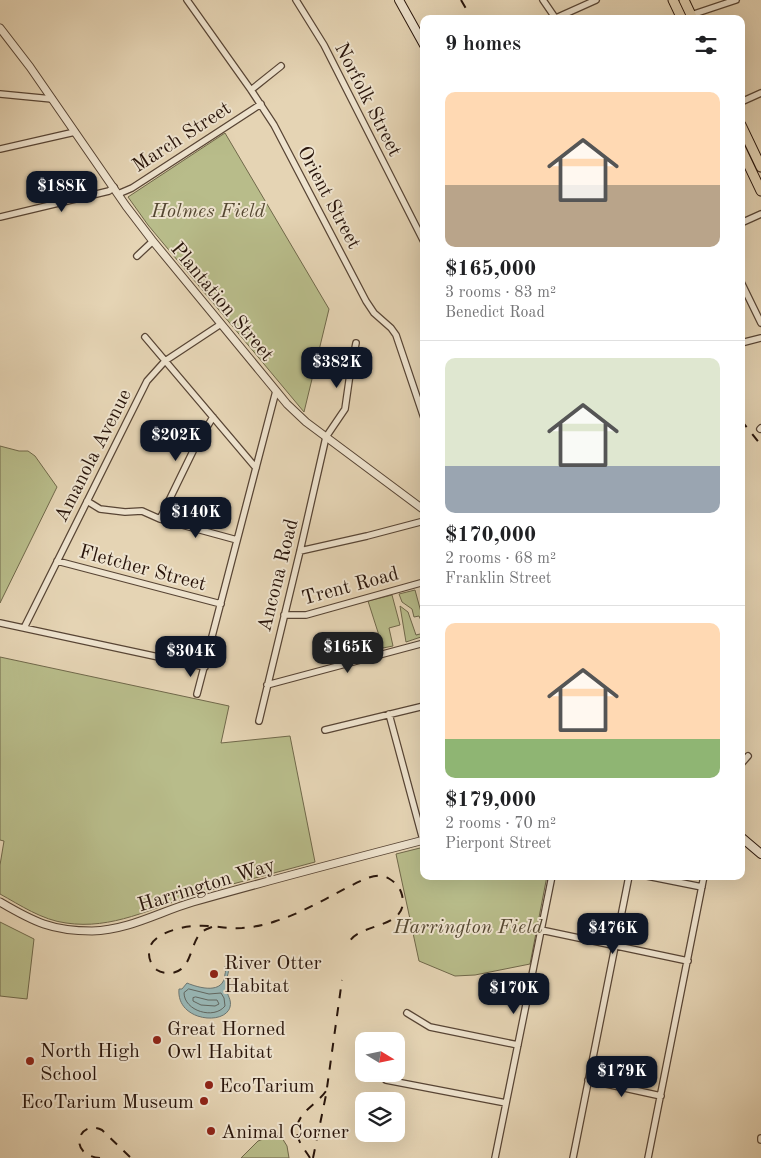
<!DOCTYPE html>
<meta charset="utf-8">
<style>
body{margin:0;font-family:"Old Standard TT",serif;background:#f6f6f6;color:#202124;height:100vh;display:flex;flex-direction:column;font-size:19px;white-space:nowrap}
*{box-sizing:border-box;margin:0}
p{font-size:16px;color:#757577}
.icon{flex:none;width:28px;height:28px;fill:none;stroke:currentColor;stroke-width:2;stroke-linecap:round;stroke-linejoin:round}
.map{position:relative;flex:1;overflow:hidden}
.sheet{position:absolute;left:420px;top:15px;width:325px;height:865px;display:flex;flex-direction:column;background:#fff;border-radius:10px;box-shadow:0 5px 20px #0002}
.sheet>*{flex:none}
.needle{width:32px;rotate:100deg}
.controls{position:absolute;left:355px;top:1032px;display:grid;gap:10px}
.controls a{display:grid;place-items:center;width:50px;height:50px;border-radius:10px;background:#fff;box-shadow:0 5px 20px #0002;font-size:25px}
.price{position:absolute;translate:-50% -42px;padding:0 11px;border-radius:10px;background:#111827;color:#fff;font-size:16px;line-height:32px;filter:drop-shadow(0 1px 2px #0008)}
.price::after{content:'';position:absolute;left:50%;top:30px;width:15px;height:11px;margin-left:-8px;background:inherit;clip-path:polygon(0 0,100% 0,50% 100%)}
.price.selected{background:#222;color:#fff}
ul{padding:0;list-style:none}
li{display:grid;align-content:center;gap:10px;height:265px;padding:0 25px}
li+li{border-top:1px solid #e0e0e0}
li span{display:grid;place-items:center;height:155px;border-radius:10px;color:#555}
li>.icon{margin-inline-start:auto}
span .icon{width:90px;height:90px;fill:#fffc;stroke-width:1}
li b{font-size:21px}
h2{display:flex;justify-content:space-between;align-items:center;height:60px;padding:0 25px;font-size:21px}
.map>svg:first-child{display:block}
</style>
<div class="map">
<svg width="761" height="1158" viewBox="0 0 761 1158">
<rect width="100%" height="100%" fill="#e5d4b4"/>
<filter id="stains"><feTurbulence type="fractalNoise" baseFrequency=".004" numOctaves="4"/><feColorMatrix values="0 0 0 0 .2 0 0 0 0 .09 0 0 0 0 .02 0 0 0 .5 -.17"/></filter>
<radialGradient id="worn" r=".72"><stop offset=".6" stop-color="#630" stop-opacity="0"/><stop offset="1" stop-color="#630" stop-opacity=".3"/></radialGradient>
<path fill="#b8bc8a" stroke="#70684a" d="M 225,133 L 329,309 L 304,412 L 148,225 L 128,197 Z
M 0,446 L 19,451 L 28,451 L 35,456 L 57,487 L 0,603 Z
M 415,590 L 421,612 L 424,612 L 424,627 L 419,616 L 414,617 L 412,609 L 402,602 L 399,594 Z
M 392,595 L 400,625 L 389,628 L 393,646 L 383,648 L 368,601 Z
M 400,606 L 408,612 L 416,635 L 424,633 L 424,636 L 406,642 Z
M 0,657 L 229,706 L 221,743 L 290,736 L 315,862 C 275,873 234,883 194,895 C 152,908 112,930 66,923 C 42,920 20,905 0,894 L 0,865 L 4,841 L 0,840 Z
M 424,847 L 424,876 L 547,876 L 530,964 L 475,975 L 455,976 L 419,961 L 396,854 Z
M 0,922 L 34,939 L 27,999 L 0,996 Z
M 279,1133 L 287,1146 L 289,1158 L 241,1158 L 258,1141 Z"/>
<path fill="#98b7b6" stroke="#6c7672" d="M 225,966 L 229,969 C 228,975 225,983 226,988 C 227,995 232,1000 230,1007 C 225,1026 176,1021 179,989 L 182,989 L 187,983 C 199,988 224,995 225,974 C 226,972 225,969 225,966 Z"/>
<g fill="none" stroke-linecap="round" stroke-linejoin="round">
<path stroke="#606660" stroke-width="1" d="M 189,989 L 209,994 L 221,993 L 224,998 L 225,1006 C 214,1020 184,1011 184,993 Z
M 196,997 L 208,1000 L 217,1000 L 219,1004 L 215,1006 L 201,1005 L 193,1001 L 193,998 Z"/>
<defs>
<path id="minor" d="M 187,0 L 251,90 L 274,125 L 366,301 L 374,313 L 391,328 L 396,335 L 424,418
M 296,0 L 324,45 L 424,242
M 543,0 L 556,19
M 691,15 L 736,0
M 556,18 L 596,0
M 251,90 L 281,66
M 0,94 L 52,99
M 741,102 L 761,93
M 0,149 L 75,132
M 118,194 L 132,188 L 261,104
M 0,217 L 109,191 L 114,187
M 741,223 L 761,214
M 137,256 L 153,241
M 741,282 L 761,323
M 145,337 L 256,468
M 741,343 L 761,338
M 760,429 L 761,428
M 87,501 L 100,509 L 125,512 L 142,511 L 160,519 L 237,540
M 160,519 L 195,447 L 213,417
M 300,551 L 367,536 L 424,521
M 57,561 L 221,604
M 284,615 L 306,615 L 424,582
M 0,623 L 205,667
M 24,628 L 147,381 L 165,361 L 221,324
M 267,685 L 424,643
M 197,694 L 276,391
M 389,714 L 423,840
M 259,721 L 300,551 L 326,437 L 345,409 L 350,374 L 356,343
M 325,730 L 424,706
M 741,764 L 748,756
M 647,876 L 702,887
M 541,930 L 688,961
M 407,1013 L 430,1027 L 518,1045
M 386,1080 L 506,1103
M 588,1080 L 661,1096
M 761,1140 L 761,1138
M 495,1158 L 552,876
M 573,1158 L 629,876
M 648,1158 L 704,876"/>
<path id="tertiary" d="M 0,28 L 30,67 L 126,206 L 152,240 L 287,404 L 306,422 L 424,510
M 0,902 C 34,922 52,931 92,931 C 129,930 159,912 193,902 C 270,880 347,860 424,840"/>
<path id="secondary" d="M 399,0 L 424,45
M 741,837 L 761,854"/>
<path id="primary" d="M 673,0 L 682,19
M 684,0 L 693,19
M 741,125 L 761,167
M 741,149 L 761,191"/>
</defs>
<use href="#minor" stroke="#584535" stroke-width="8"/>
<use href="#tertiary" stroke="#584535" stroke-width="9"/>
<use href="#secondary" stroke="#29150b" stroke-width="10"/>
<use href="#primary" stroke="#29150b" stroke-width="11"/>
<use href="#minor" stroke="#eee3ce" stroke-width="5.5"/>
<use href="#tertiary" stroke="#eee3ce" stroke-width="7"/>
<use href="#secondary" stroke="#eee3ce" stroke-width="8"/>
<use href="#primary" stroke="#e5d4b4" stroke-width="9"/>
<path stroke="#29150b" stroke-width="2" stroke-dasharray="9 9" stroke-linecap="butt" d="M 461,0 L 472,19
M 741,420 L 761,445
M 212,927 C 207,929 203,930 199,935 C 190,947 191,970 172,973 C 167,973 161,973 157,970 C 152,966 149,960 149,954 C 147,934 182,926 197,926 C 212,925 227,929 242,928 C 254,927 265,925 276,921 C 306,912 336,892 365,879 C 373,876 380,874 388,878 C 395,882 400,887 402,895 C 410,929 361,922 349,942
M 100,1158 C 66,1155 79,1118 102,1130 L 131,1158
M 310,1158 C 306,1151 300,1145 298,1137 C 292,1114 315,1107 326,1091
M 313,1158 L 326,1095 L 342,980"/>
</g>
<g fill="#8f2418" stroke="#eee3ce" stroke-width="2">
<circle cx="214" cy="974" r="5"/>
<circle cx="157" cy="1040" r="5"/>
<circle cx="30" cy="1061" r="5"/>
<circle cx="209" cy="1085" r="5"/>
<circle cx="204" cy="1101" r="5"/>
<circle cx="211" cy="1131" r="5"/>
</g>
<g text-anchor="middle" stroke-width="4" stroke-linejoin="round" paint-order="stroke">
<g font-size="20" fill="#29150b" stroke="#eee3ce">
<text transform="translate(369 99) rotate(63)" y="7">Norfolk Street</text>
<text transform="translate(181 136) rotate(-33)" y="7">March Street</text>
<text transform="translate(330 197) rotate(62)" y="7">Orient Street</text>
<text transform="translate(223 301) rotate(50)" y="7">Plantation Street</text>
<text transform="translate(92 455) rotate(-63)" y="7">Amanola Avenue</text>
<text transform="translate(143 567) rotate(15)" y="7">Fletcher Street</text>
<text transform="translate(277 575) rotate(-76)" y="7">Ancona Road</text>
<text transform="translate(350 585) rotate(-15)" y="7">Trent Road</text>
<text transform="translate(206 884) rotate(-17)" y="7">Harrington Way</text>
</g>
<g font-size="20" font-style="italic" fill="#544731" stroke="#eee3ce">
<text x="208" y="217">Holmes Field</text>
<text x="468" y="933">Harrington Field</text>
</g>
<g font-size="20" fill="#29150b" stroke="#eee3ce" text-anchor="start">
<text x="224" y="969">River Otter<tspan x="224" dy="23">Habitat</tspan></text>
<text x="167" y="1035">Great Horned<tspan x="167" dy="23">Owl Habitat</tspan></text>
<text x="40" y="1057">North High<tspan x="40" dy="23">School</tspan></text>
<text x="219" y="1092">EcoTarium</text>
<text x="194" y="1108" text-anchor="end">EcoTarium Museum</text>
<text x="221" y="1138">Animal Corner</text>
</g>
</g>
<rect width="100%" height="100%" filter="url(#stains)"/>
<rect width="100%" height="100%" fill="url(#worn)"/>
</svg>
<div class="controls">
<a><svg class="needle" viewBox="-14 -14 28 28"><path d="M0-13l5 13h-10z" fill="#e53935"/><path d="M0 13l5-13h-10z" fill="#757577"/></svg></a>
<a><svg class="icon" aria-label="layers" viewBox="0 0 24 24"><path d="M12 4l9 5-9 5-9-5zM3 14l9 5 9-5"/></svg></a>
</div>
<b class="price" style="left:62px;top:213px">$188K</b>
<b class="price" style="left:337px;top:389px">$382K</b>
<b class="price" style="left:176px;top:462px">$202K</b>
<b class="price" style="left:196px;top:539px">$140K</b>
<b class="price selected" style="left:348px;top:674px">$165K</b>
<b class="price" style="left:191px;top:678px">$304K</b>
<b class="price" style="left:613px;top:955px">$476K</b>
<b class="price" style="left:514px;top:1015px">$170K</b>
<b class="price" style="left:622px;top:1098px">$179K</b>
<section class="sheet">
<h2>9 homes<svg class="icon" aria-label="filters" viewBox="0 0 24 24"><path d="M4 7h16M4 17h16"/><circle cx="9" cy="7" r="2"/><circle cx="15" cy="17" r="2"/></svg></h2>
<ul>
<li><span style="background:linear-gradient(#ffd9b3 60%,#b9a48a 0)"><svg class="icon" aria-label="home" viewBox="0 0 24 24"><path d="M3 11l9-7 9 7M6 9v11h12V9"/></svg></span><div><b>$165,000</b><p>3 rooms · 83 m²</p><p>Benedict Road</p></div></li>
<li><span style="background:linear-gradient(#dfe7d0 70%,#9aa5b1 0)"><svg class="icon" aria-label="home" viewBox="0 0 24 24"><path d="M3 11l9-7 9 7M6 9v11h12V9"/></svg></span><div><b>$170,000</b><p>2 rooms · 68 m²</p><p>Franklin Street</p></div></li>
<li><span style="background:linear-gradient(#ffd9b3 75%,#8fb573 0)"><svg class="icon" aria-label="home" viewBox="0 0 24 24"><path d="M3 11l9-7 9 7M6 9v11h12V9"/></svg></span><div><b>$179,000</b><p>2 rooms · 70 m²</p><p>Pierpont Street</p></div></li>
</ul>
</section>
</div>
